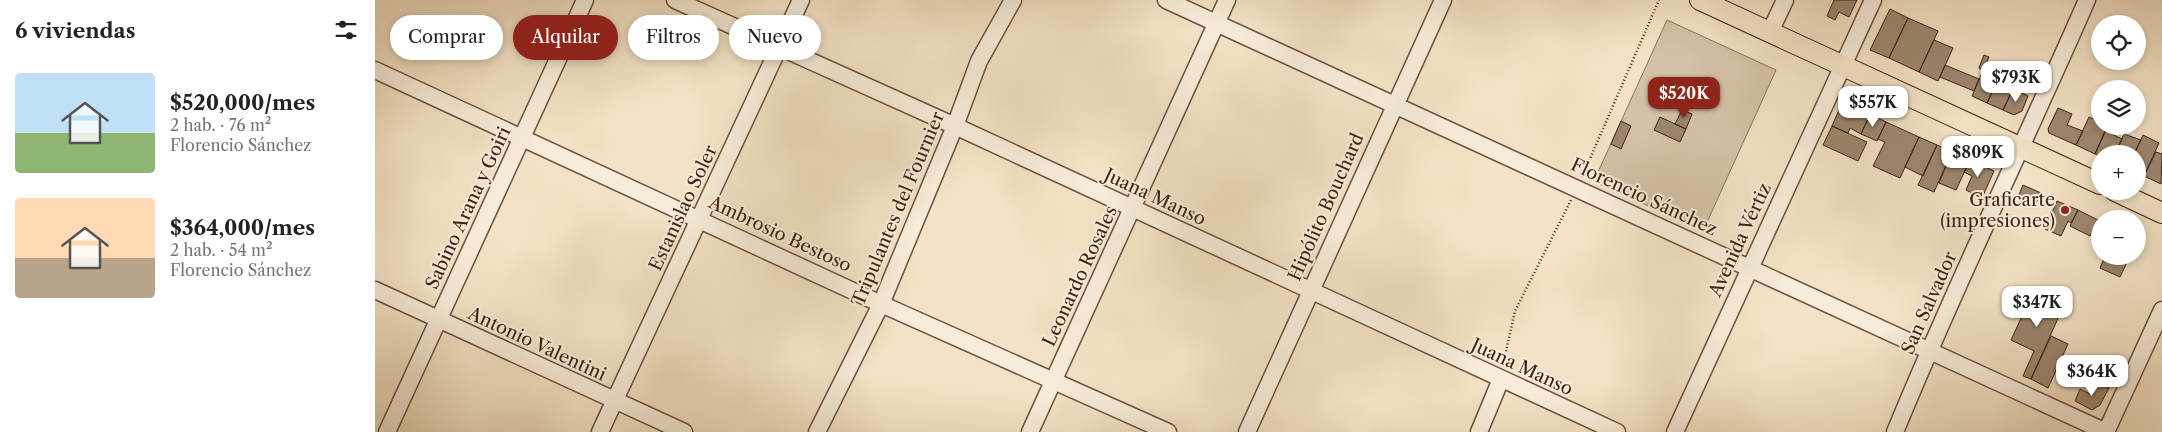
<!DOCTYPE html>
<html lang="es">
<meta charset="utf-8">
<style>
body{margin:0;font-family:"Libre Caslon Text",serif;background:#f2f2f2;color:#222;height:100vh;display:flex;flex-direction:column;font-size:19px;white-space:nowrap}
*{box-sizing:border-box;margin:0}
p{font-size:16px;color:#767676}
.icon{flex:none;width:28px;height:28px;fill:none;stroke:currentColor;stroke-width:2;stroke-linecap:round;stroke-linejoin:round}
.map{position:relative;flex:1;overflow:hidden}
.side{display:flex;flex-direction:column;background:#fff;width:375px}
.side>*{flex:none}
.guide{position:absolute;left:15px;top:15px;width:475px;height:45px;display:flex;gap:10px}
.tools{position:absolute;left:1716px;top:15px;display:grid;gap:10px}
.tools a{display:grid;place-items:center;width:55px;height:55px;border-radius:50%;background:#fff;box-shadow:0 2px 8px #0003;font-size:25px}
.price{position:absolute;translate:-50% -42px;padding:0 11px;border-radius:10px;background:#fff;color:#222;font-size:16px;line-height:32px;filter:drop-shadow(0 1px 2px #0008)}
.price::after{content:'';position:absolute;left:50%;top:30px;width:15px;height:11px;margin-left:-8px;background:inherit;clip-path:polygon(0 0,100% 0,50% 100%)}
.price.on{background:#8f2418;color:#fff}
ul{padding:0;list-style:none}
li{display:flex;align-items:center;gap:15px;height:125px;padding:0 15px}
li span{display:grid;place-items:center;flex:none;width:140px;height:100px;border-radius:5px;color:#555}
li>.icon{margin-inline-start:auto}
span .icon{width:60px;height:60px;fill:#fffc;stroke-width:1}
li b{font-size:21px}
h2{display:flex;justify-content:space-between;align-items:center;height:60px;padding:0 15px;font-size:21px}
.pill{padding:0 18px;border-radius:22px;background:#fff;box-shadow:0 2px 8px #0003;font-size:18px;line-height:45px}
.pill.on{background:#8f2418;color:#fff}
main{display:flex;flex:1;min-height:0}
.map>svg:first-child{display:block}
</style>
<main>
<section class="side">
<h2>6 viviendas<svg class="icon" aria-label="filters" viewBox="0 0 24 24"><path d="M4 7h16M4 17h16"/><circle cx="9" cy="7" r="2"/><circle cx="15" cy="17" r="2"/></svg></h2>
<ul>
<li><span style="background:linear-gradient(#bfe0f5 60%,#8fb573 0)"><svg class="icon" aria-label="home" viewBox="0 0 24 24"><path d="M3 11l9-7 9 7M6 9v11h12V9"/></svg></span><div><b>$520,000/mes</b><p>2 hab. · 76 m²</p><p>Florencio Sánchez</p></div></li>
<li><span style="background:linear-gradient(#ffd9b3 60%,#b9a48a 0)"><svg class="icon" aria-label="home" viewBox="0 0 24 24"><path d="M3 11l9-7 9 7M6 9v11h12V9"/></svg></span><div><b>$364,000/mes</b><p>2 hab. · 54 m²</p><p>Florencio Sánchez</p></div></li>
</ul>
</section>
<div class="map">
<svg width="1787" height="432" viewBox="0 0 1787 432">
<rect width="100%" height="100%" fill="#f3e2c5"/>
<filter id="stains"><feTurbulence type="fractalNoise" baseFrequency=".004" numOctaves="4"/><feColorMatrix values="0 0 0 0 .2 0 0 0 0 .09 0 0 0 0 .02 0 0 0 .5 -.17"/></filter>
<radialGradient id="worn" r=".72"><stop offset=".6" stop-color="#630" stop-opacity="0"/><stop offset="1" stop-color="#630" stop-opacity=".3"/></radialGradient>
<path fill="#d5c1a7" stroke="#8a725c" d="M 1292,20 L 1401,70 L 1328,231 L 1219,181 Z"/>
<path fill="#9d866f" stroke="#402212" d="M 1459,0 L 1482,0 L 1474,17 L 1464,12 L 1460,20 L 1452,16 Z
M 1515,9 L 1533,18 L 1514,58 L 1495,50 Z
M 1533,18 L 1563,31 L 1544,72 L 1514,58 Z
M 1559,40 L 1578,48 L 1563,81 L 1544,72 Z
M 1609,55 L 1614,57 L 1608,70 L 1604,68 Z
M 1570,65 L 1604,79 L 1599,91 L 1565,77 Z
M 1608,70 L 1624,78 L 1612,103 L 1597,96 Z
M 1622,81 L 1638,89 L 1628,110 L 1612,103 Z
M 1638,89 L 1653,96 L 1647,111 L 1639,115 L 1628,110 Z
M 1468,101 L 1495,114 L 1486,134 L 1475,128 L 1473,133 L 1457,126 Z
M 1683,108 L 1697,114 L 1692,125 L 1708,131 L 1701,145 L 1674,133 L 1673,129 Z
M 1307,110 L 1317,114 L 1311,129 L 1300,124 Z
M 1495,114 L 1511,122 L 1502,141 L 1486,134 Z
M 1285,117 L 1311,129 L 1305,142 L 1279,130 Z
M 1714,117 L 1725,122 L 1725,126 L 1733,126 L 1720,154 L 1701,145 Z
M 1246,121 L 1256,126 L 1246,149 L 1236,144 Z
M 1511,122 L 1544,137 L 1525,178 L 1498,166 L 1510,142 L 1503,139 Z
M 1457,126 L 1492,142 L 1483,161 L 1448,145 Z
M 1730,131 L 1747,139 L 1740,154 L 1725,154 L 1725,156 L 1720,154 Z
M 1749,134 L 1766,140 L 1759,154 L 1740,154 Z
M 1768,135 L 1784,143 L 1769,176 L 1762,173 L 1762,154 L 1759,154 Z
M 1544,137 L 1562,145 L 1548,176 L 1530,167 Z
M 1562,145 L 1577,152 L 1559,192 L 1543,185 Z
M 1577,152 L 1595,160 L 1581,190 L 1564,183 Z
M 1781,152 L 1787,154 L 1786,184 L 1769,176 Z
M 1595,160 L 1619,171 L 1607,198 L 1591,190 L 1597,176 L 1589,172 Z
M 1648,185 L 1666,193 L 1660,205 L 1643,197 Z
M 1682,201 L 1703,210 L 1696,223 L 1693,221 L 1686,236 L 1670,229 Z
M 1703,210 L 1723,220 L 1715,236 L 1695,226 Z
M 1730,256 L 1755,256 L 1745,277 L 1725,268 Z
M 1667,290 L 1686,298 L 1679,314 L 1684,316 L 1656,379 L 1648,376 L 1659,351 L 1636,340 L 1653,303 L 1660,306 Z
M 1676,336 L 1693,344 L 1673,388 L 1656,379 Z
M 1723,383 L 1734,388 L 1725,405 L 1717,410 L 1700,401 L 1705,389 L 1717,395 Z"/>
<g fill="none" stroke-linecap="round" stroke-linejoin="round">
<defs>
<path id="minor" d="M 300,0 L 580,126 L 1242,432
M 791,0 L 1731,432
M 1395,32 L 1410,0
M 0,70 L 506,304 L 793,432
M 0,290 L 309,432
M 12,432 L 210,0
M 225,432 L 426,0
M 442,432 L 506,304 L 580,126 L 604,61 L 638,0
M 655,432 L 852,0
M 872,432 L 1068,0
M 1104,432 L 1126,379
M 1300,432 L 1498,0
M 1520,432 C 1580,286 1649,144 1712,0
M 1731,432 L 1787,310"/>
<path id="major" d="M 1325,0 L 1725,184
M 1740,191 L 1787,213"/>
</defs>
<use href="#minor" stroke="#6d523f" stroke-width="19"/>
<use href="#major" stroke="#402212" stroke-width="22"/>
<path stroke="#402212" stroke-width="2.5" stroke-dasharray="1 2.5" stroke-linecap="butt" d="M 1207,177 L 1284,0
M 1128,365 L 1140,311 L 1196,200"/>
<use href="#minor" stroke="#f7ecd9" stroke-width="16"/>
<use href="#major" stroke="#f3e2c5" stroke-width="20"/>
</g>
<circle fill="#8f2418" stroke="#f7ecd9" stroke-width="2" cx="1690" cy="210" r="5"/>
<g text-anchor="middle" stroke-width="4" stroke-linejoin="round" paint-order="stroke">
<g font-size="18" fill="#402212" stroke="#f7ecd9">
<text transform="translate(780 197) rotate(25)" y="6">Juana Manso</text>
<text transform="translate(1269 197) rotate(25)" y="6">Florencio Sánchez</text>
<text transform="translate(951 207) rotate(-66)" y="6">Hipólito Bouchard</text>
<text transform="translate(93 208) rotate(-65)" y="6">Sabino Arana y Goiri</text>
<text transform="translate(308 208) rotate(-65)" y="6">Estanislao Soler</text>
<text transform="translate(523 209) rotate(-67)" y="6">Tripulantes del Fournier</text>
<text transform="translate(405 234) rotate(25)" y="6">Ambrosio Bestoso</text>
<text transform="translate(1365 240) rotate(-65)" y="6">Avenida Vértiz</text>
<text transform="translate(705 276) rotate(-65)" y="6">Leonardo Rosales</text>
<text transform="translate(1554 303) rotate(-66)" y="6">San Salvador</text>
<text transform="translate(162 344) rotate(25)" y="6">Antonio Valentini</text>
<text transform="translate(1147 367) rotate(25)" y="6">Juana Manso</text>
</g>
<g font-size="18" fill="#402212" stroke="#f7ecd9" text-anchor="end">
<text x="1680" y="206">Graficarte<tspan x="1680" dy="21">(impresiones)</tspan></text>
</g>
</g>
<rect width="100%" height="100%" filter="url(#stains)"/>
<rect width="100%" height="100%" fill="url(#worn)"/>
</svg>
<div class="tools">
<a><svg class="icon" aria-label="locate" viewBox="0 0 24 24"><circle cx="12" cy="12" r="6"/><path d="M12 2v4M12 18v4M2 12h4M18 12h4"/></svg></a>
<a><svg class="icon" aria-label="layers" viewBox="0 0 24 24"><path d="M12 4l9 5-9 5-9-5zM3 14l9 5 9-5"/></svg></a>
<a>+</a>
<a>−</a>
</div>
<b class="price" style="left:1641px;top:103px">$793K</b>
<b class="price on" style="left:1309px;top:119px">$520K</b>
<b class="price" style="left:1498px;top:128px">$557K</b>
<b class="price" style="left:1603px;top:178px">$809K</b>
<b class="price" style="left:1662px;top:328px">$347K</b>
<b class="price" style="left:1717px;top:397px">$364K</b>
<div class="guide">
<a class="pill">Comprar</a>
<a class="pill on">Alquilar</a>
<a class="pill">Filtros</a>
<a class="pill">Nuevo</a>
</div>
</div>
</main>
